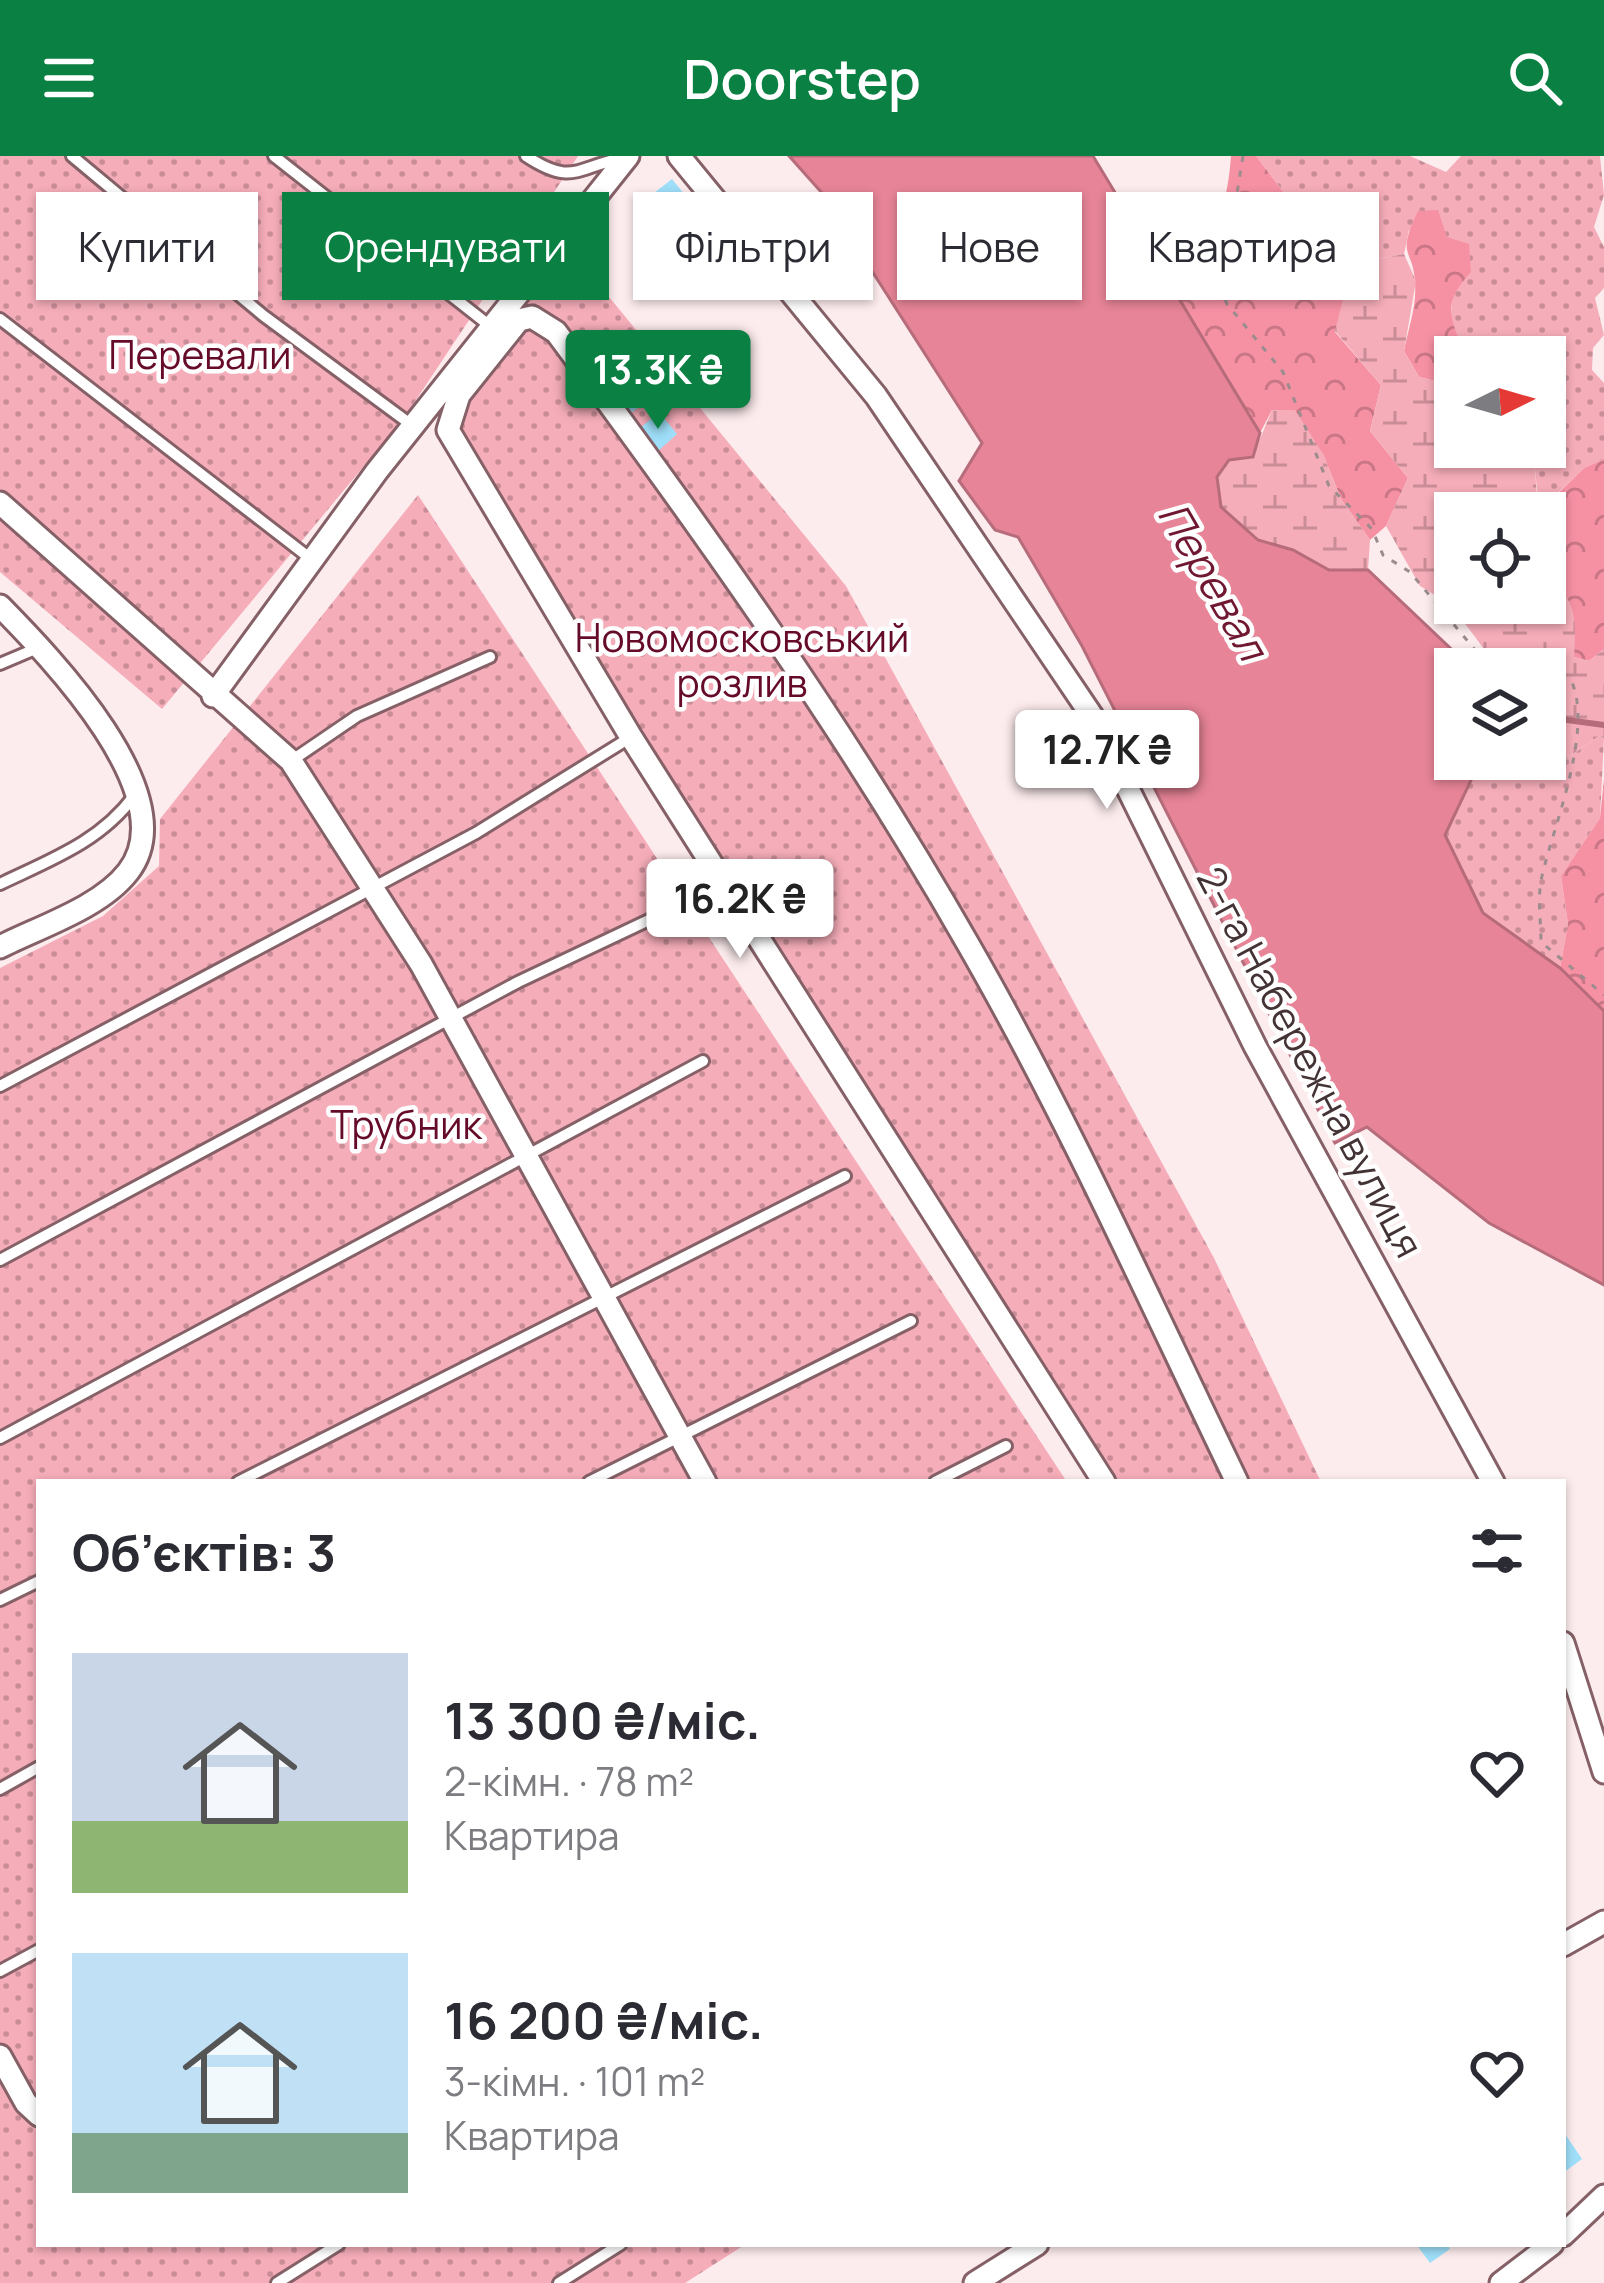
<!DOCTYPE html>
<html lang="uk">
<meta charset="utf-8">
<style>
body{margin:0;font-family:Manrope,sans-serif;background:#f7f7f7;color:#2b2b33;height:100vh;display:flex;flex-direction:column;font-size:45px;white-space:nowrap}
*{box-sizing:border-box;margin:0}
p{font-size:39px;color:#7c7c81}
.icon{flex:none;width:66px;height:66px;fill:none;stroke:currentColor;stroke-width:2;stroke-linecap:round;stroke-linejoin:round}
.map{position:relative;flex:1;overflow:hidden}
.details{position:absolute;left:36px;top:1323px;width:1530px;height:768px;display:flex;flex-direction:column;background:#fff;border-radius:0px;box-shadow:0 3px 9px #0004}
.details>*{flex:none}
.top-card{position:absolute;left:36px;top:36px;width:1533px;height:108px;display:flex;gap:24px}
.needle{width:78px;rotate:85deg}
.tools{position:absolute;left:1434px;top:180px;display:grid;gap:24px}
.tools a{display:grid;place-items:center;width:132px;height:132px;border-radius:0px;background:#fff;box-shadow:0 3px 9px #0004;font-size:60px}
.price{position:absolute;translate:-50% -102px;padding:0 27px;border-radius:12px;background:#fff;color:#222;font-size:39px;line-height:78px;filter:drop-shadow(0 3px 6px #0008)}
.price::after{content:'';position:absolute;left:50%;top:72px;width:36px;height:27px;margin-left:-18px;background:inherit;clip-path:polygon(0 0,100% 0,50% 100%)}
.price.selected{background:#0b8043;color:#fff}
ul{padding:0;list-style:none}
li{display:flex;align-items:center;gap:36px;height:300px;padding:0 36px}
li span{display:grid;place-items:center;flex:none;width:336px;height:240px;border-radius:0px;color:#555}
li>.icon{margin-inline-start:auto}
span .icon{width:144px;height:144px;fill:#fffc;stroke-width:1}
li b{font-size:51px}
h2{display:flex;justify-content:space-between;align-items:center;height:144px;padding:0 36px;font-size:51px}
.tag{padding:0 42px;border-radius:0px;background:#fff;box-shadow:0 3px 9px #0004;font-size:42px;line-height:108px}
.tag.selected{background:#0b8043;color:#fff}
header{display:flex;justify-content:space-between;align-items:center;height:156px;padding:0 36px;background:#0b8043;color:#fff;font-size:54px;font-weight:600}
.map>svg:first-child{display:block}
</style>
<header><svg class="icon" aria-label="menu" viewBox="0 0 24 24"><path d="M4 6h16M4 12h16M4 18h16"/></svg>Doorstep<svg class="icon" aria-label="search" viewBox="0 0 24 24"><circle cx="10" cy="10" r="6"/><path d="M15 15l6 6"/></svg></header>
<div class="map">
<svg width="1604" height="2127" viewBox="0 0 1604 2127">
<defs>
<pattern id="grass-dots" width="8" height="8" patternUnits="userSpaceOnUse" patternTransform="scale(3)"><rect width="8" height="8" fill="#f5adb9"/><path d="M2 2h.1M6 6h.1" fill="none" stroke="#c88d97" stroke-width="1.8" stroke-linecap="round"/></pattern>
<pattern id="forest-crowns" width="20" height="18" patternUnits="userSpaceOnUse" patternTransform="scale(3)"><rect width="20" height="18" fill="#f691a4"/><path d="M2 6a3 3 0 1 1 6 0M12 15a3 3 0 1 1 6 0" fill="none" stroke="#c97786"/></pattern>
<pattern id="wetland-marsh" width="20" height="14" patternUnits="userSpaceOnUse" patternTransform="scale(3)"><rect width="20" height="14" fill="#f5adb9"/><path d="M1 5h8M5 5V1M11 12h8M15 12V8" fill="none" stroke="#c88d97"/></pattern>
</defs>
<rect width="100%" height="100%" fill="#fdecee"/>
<path fill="url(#grass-dots)" d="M 0,0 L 578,0 L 404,262 L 162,553 L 0,416 Z
M 1256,0 L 1410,0 L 1446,16 L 1461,0 L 1600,0 L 1604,39 L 1594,71 L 1604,91 L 1604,132 L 1595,142 L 1604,179 L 1593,192 L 1592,214 L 1604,227 L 1604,303 L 1584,312 L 1539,355 L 1535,313 L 1526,291 L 1545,291 L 1545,201 L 1464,201 L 1450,171 L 1453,135 L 1409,74 L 1404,98 L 1352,108 L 1345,70 L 1323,48 L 1291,46 Z
M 569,92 L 846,430 L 1214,1102 L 1321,1326 L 1112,1326 L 439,255 Z
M 418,339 L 1067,1326 L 39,1326 L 39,2088 L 746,2088 L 685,2127 L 0,2127 L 0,812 L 103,760 L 159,710 L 160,663 Z
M 1599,580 L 1604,582 L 1600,662 L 1561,720 L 1568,768 L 1560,812 L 1483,757 L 1445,679 L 1481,603 L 1491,603 C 1532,638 1562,604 1599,580 Z"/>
<path fill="url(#forest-crowns)" d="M 1231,0 L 1256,0 L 1291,46 L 1323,48 C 1365,89 1350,124 1335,176 L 1381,229 L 1370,275 L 1408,322 L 1386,370 L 1370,384 L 1341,343 L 1323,298 L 1272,254 L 1260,277 L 1163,124 C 1211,80 1226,66 1231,0 Z
M 1438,54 L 1447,81 L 1469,88 L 1471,116 C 1438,151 1454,163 1464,201 L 1455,201 L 1455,230 L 1419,221 L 1404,195 C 1408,174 1417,149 1415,128 C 1414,91 1395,103 1418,55 Z
M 1604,303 L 1604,493 L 1589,505 L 1574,501 L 1559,430 L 1545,422 L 1545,357 L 1538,357 L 1584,312 Z
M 1604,623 L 1604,855 L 1560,812 L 1568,768 L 1561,720 L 1600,662 Z"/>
<path fill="url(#wetland-marsh)" d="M 1404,98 L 1416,125 L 1404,195 L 1419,221 L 1455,230 L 1455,291 L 1526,291 L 1535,313 L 1538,357 L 1455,357 L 1455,447 L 1545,447 L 1545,422 C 1578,440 1576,467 1574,501 L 1589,505 L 1604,493 L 1604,582 L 1599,580 C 1562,604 1531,638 1491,603 L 1545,603 L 1545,513 L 1499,513 L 1451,449 L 1420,430 L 1386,370 L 1408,322 L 1370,275 L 1381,229 L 1335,175 L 1352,108 Z
M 1272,254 L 1295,254 L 1323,298 L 1341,343 L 1370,384 L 1368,414 L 1329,414 L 1293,394 L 1258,384 L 1220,350 L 1217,321 L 1229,304 L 1253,300 Z"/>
<path fill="#e78497" stroke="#b66c7a" stroke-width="3" d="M 789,0 L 1093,0 L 1260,277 L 1253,301 L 1229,304 L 1217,321 L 1221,351 L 1258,384 L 1293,394 L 1329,414 L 1368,414 L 1469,510 L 1455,513 L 1455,603 L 1481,603 L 1445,679 L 1483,757 L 1560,812 L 1604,855 L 1604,1129 L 1489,1067 L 1367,971 L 1335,987 L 1082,490 L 1018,381 L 995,374 L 959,325 L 982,287 L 822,37 Z"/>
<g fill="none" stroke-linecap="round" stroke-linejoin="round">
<path stroke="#b66c7a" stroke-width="6" d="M 1545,561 L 1604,569"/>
</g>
<path fill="#9fdff9" d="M 672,23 L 685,39 L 668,53 L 654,37 Z
M 696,48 L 709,64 L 689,81 L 676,64 Z
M 624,224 L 643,248 L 627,260 L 609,237 Z
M 659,256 L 677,278 L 657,296 L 639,273 Z
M 1563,1975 L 1582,2003 L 1563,2017 Z
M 1416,2088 L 1447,2088 L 1450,2093 L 1430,2107 Z"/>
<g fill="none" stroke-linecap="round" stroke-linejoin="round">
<defs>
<path id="service" d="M 72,0 L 264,160 L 413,270
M 274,0 L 490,170
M 526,0 C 572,30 575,12 622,2
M 0,163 L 311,403
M 0,508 L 40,491
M 291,605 L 357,560 L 490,501
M 0,728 C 50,704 100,686 134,640
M 0,930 L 476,677 L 631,581
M 0,1104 L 518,826 L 725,728
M 0,1282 L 703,905
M 238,1326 L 845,1020
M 589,1326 L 911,1165
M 935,1326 L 1006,1290
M 0,1444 L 39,1425
M 0,1633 L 39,1611
M 0,1815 L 39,1794
M 277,2127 L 339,2088
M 559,2127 L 621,2088"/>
<path id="minor" d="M 679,0 L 876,240 L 1092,560 L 1255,890 L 1493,1326
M 0,347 L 291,605 L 421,808 L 705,1326
M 0,450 C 49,500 187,641 128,716 C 100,752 39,771 0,791
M 213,540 L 377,315 L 628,0
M 1104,1326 L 631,581 L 448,274 L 459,239 L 519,164 L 532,161 L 556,176 C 703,374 846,574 968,788 C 1068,962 1150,1146 1237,1326
M 1563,1487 L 1604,1616
M 1563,1789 L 1604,1766
M 0,1900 L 26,1947 L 39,1959
M 1563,2079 L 1604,2040
M 975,2127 L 1037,2088
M 1501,2127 L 1552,2088"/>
</defs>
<use href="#service" stroke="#856167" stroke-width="16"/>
<use href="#minor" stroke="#856167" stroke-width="27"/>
<path stroke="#9c8c8e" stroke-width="3" stroke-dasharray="6 9" stroke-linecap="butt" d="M 1243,0 L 1233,62 L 1219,93 L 1215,122 L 1227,148 L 1283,216 L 1329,330 L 1372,373 L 1383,399 L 1410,416 L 1491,513
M 1545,525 L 1571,524 C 1594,574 1554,668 1542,720 C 1537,740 1541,765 1541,786 L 1604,839"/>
<use href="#service" stroke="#fff" stroke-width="10"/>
<use href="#minor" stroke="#fff" stroke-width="21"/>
</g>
<g text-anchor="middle" stroke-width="9" stroke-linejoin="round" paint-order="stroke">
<g font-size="39" fill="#650b29" stroke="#fefefe">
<text x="200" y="213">Перевали</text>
<text x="742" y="496">Новомосковський<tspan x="742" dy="45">розлив</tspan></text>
<text x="406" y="983">Трубник</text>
</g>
<g font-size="39" fill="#433335" stroke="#fefefe">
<text transform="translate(1310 906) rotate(62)" y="14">2-га Набережна вулиця</text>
</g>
<g font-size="42" font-style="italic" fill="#701832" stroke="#fefefe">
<text transform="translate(1213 425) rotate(60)" y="15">Перевал</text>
</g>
</g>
</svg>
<div class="tools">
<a><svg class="needle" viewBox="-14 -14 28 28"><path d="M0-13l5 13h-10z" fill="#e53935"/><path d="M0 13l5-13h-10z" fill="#7c7c81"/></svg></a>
<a><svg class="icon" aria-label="locate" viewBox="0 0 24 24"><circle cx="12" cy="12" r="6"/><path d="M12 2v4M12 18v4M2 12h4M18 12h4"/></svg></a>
<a><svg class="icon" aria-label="layers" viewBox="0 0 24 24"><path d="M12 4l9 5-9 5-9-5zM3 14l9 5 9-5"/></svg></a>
</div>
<b class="price selected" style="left:658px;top:276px">13.3K ₴</b>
<b class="price" style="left:1107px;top:656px">12.7K ₴</b>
<b class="price" style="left:740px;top:805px">16.2K ₴</b>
<div class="top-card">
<a class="tag">Купити</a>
<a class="tag selected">Орендувати</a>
<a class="tag">Фільтри</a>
<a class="tag">Нове</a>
<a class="tag">Квартира</a>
</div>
<section class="details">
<h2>Об’єктів: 3<svg class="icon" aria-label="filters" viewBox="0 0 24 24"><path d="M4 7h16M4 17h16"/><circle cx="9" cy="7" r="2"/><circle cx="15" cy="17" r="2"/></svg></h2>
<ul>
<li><span style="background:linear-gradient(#c9d6e8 70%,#8fb573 0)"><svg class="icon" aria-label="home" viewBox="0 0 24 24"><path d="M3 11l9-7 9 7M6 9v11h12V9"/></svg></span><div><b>13 300 ₴/міс.</b><p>2-кімн. · 78 m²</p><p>Квартира</p></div><svg class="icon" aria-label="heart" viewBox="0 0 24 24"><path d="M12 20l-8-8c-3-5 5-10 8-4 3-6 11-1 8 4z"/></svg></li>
<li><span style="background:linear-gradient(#bfe0f5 75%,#7fa58c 0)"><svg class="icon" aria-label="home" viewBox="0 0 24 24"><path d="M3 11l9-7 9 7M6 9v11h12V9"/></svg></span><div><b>16 200 ₴/міс.</b><p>3-кімн. · 101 m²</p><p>Квартира</p></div><svg class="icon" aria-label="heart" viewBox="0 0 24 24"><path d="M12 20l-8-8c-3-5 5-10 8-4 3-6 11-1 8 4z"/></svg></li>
</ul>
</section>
</div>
